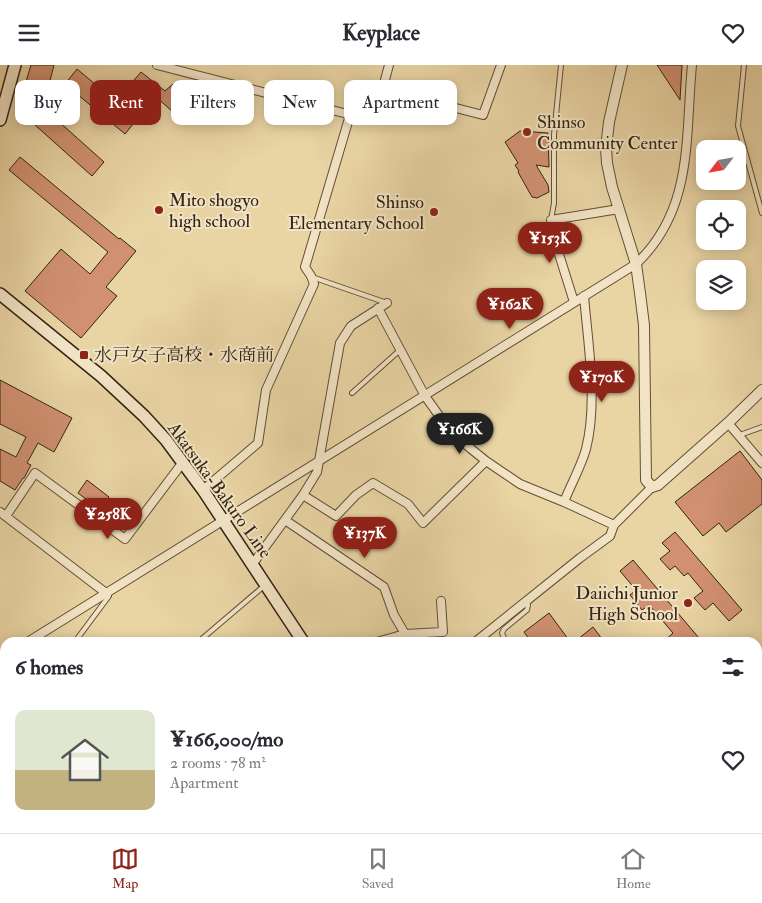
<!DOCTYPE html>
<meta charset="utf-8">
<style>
body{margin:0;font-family:"IM FELL Double Pica","Noto Serif JP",serif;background:#f2f2f3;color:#2b2b33;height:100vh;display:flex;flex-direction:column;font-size:19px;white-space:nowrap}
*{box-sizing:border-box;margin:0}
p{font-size:16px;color:#7c7c81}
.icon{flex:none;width:28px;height:28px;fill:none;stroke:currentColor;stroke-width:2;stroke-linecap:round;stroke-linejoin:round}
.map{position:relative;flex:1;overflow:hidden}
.sheet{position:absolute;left:0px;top:572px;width:762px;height:196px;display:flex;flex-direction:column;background:#fff;border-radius:15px 15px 0 0;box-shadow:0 2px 12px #0003}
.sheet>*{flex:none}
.hud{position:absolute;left:15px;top:15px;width:500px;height:45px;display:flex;gap:10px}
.needle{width:32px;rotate:239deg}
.buttons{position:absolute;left:696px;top:75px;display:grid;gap:10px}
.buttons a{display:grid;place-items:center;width:50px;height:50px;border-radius:10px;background:#fff;box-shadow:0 2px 12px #0003;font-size:25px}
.price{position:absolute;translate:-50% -42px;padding:0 11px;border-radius:18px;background:#8f2418;color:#fff;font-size:16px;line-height:32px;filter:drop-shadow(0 1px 2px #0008)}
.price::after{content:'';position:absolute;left:50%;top:30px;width:15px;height:11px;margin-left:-8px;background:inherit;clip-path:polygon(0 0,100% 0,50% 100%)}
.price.active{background:#222;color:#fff}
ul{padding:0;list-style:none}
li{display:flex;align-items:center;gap:15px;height:125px;padding:0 15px}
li+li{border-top:1px solid #e1e1e2}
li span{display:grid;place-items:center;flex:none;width:140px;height:100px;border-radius:10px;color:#555}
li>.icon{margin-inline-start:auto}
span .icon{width:60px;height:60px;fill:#fffc;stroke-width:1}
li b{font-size:21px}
h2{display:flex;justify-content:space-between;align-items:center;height:60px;padding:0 15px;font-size:21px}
.chip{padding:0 18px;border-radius:10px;background:#fff;box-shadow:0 2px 12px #0003;font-size:18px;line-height:45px}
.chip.active{background:#8f2418;color:#fff}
header{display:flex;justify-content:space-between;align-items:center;height:65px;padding:0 15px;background:#fff;font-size:22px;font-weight:800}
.tabs{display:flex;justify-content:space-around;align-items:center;height:70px;border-top:1px solid #e1e1e2;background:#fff;font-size:14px;color:#7c7c81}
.tabs a{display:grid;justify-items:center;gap:2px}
.tabs .active{color:#8f2418}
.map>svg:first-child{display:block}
</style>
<header><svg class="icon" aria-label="menu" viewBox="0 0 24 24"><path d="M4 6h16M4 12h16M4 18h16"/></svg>Keyplace<svg class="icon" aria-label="heart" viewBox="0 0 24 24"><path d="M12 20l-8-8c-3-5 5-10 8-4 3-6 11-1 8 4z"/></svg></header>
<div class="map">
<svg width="762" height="768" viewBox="0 0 762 768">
<rect width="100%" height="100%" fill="#e9d4a4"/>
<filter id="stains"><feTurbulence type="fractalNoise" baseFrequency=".004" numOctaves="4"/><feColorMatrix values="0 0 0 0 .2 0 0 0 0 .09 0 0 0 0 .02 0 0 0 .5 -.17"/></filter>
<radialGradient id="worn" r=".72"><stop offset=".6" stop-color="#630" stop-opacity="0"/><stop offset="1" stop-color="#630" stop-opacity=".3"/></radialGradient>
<path fill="#d19171" stroke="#332313" d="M 31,0 L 54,0 L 47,27 L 25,20 Z
M 657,0 L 682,0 L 680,35 Z
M 77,4 L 137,54 L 125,69 L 65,19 Z
M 141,7 L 165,26 L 173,19 L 187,32 L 173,47 L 155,31 L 150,38 L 129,21 Z
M 47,46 L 104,97 L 92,111 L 35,60 Z
M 520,66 L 548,68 L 549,102 L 536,100 L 548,120 L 549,127 L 537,133 L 532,132 L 518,107 L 519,106 L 515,100 L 518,98 L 505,77 Z
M 20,92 L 119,174 L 120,173 L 136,186 L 106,222 L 117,231 L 81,273 L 25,226 L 61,184 L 90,209 L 108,187 L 9,105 Z
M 0,315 L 72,353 L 54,387 L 38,378 L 27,398 L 31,400 L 24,413 L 23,413 L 15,425 L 0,416 L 0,384 L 16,392 L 26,372 L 0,359 Z
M 740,386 L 762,415 L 762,439 L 726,467 L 719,458 L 703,471 L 675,437 Z
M 87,415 L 109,432 L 99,444 L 78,428 Z
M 675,467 L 742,545 L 729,556 L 713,538 L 705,545 L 694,533 L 703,526 L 688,508 L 684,511 L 675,501 L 670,505 L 660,494 L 670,486 L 662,478 Z
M 633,495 L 699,573 L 694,578 L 662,578 L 673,568 L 649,540 L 642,545 L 630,530 L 636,525 L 620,506 Z
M 549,548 L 571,578 L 532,578 L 524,567 Z
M 593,562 L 605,578 L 573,578 Z"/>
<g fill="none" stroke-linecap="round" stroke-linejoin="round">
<defs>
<path id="service" d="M 744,0 L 738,61 L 762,148
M 551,155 L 554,138 L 554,70 L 561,0
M 312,212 L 387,238
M 352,328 L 400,285
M 740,370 L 762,362
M 74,578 L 109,531 L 106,528
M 197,578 L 264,521
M 506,578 L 502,568 L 504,564 L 527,545 L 528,540 L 526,536
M 0,677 L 5,671
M 612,764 L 612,768
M 497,767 L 507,768
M 82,768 L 86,764
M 516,768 L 521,764
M 594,768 L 594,764"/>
<path id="minor" d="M 157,0 L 363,53 L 371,52 L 376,48 L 389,0
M 382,24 L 483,50 L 501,0
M 574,237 L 553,170 L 551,155 L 619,144
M 378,243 L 425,331 L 445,359 L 465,379 L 486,396 L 520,419 L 564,437 L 614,460
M 728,358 L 762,398
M 203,425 L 258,378 L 266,325 L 314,219 L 311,211 L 305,202 L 350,50
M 303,430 L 336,451 L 356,430 L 373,418 L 408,439 L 423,458 L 486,396
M 564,437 C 571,419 581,402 586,384 C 598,337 588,279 584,231
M 0,447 L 106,528
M 6,451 L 35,408 L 125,474 L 183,397
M 285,455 L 384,522 L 394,550 L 405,569
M 252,500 L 303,430 L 317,407 L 340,278 L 351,261 L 387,238
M 26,578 L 636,199 C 694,144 685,73 692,0
M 373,578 L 405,569 L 443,567 L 441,536
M 474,578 L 580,493 L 610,471 L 614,460 L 652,422
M 0,593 L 5,590"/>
<path id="tertiary" d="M 622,0 L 609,57 L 606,83 L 607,98 L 612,122 L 636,199 L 640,228 L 644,260 L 646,415 L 652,422 L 658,420 L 728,358 L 762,325
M 184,768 L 188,764"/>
<path id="secondary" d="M 0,55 L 15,0
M 0,229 L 101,311 L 144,351 L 166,375 L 203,425 L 304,578
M 440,764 L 443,768"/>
</defs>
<use href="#service" stroke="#604f37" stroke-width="6"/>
<use href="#minor" stroke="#604f37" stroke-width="10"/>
<use href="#tertiary" stroke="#604f37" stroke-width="12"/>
<use href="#secondary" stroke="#332313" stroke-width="14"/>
<use href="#service" stroke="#f1e3c4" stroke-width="4"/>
<use href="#minor" stroke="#f1e3c4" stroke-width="8"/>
<use href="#tertiary" stroke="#f1e3c4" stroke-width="10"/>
<use href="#secondary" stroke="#f1e3c4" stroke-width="11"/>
</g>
<g fill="#8f2418" stroke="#f1e3c4" stroke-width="2">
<circle cx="527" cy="67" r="5"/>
<circle cx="159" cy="145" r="5"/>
<circle cx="434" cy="147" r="5"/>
<rect x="79" y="285" width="10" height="10" rx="2.5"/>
<circle cx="688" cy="538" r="5"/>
</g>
<g text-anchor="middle" stroke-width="4" stroke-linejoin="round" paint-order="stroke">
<g font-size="18" fill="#332313" stroke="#f1e3c4" text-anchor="start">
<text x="537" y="63">Shinso<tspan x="537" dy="21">Community Center</tspan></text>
<text x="169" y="141">Mito shogyo<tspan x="169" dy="21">high school</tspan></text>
<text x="424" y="143" text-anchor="end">Shinso<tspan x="424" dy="21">Elementary School</tspan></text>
<text x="94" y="296">水戸女子高校・水商前</text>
<text x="678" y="534" text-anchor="end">Daiichi Junior<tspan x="678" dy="21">High School</tspan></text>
</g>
<g font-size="18" fill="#332313" stroke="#f1e3c4">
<text transform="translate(220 425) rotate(54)" y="6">Akatsuka-Bakuro Line</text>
</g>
</g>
<rect width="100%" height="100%" filter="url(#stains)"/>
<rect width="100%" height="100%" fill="url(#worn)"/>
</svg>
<div class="buttons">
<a><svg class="needle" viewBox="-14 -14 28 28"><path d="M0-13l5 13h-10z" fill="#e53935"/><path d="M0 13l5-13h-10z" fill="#7c7c81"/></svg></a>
<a><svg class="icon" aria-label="locate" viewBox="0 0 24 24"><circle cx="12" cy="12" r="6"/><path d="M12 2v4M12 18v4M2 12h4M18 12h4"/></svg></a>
<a><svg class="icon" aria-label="layers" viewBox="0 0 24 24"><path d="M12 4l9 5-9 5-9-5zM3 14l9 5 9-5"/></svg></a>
</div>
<b class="price" style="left:550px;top:199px">¥153K</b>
<b class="price" style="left:510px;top:265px">¥162K</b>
<b class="price" style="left:602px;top:338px">¥170K</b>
<b class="price active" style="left:460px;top:390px">¥166K</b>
<b class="price" style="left:108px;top:475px">¥258K</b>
<b class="price" style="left:365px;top:494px">¥137K</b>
<div class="hud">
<a class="chip">Buy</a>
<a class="chip active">Rent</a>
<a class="chip">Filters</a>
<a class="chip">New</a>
<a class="chip">Apartment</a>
</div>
<section class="sheet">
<h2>6 homes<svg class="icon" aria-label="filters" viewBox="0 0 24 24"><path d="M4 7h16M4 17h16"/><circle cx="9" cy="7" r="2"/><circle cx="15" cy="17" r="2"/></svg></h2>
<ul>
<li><span style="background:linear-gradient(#dfe7d0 60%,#c2b280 0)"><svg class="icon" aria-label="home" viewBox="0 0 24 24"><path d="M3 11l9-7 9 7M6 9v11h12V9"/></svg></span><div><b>¥166,000/mo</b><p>2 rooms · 78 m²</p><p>Apartment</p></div><svg class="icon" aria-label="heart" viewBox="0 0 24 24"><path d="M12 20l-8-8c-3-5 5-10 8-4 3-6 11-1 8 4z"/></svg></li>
</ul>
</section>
</div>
<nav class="tabs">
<a class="active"><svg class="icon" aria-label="map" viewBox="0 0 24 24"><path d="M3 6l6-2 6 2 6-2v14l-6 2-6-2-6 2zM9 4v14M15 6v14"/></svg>Map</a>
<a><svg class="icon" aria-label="saved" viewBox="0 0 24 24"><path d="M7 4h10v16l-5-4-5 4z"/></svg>Saved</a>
<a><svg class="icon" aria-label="home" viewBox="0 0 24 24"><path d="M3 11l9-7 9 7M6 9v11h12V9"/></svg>Home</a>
</nav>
